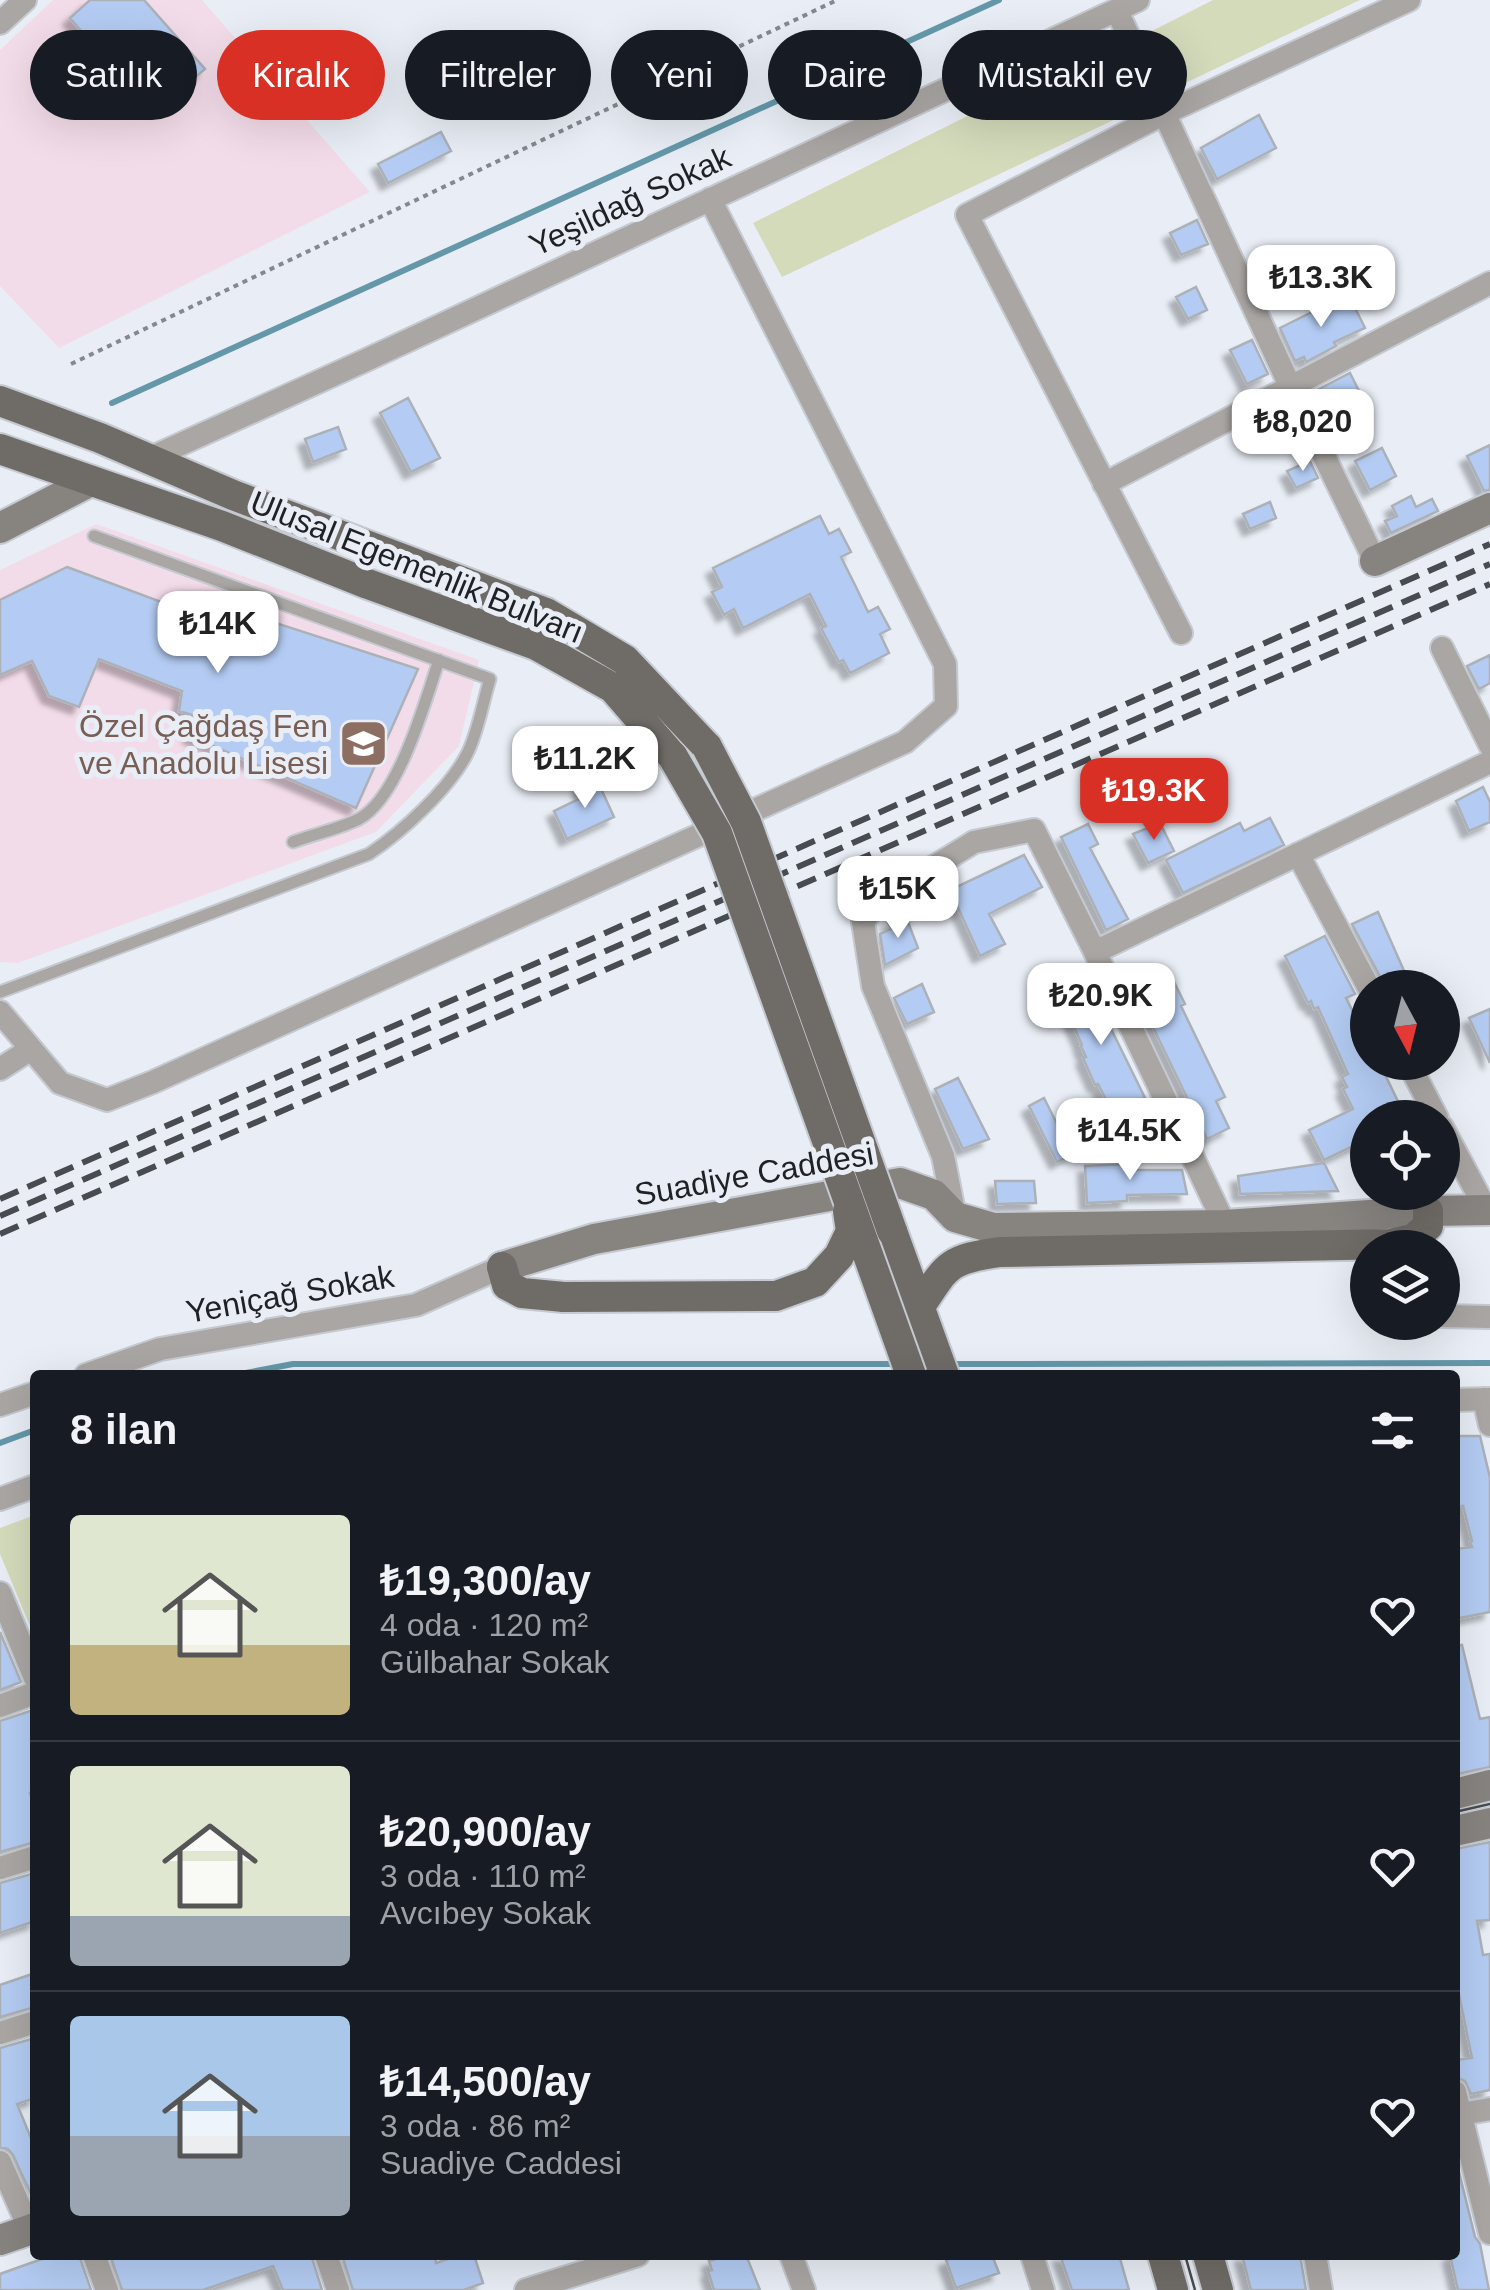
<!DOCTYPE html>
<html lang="tr">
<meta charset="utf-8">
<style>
body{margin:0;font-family:Helvetica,sans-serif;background:#20242c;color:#f1f3f6;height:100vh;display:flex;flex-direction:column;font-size:38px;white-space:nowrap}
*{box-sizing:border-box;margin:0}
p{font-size:32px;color:#9ea1a6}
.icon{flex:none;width:55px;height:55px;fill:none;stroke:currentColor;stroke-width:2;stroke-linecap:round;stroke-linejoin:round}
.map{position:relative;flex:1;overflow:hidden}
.details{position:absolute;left:30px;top:1370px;width:1430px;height:890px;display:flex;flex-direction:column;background:#171b24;border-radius:10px;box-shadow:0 10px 40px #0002}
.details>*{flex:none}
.banner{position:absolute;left:30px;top:30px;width:1430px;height:90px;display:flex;gap:20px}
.needle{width:65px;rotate:173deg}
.controls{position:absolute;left:1350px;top:970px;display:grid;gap:20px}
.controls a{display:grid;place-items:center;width:110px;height:110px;border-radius:50%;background:#171b24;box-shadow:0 10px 40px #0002;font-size:50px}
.price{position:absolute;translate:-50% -85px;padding:0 22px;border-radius:20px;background:#fff;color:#222;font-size:32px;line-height:65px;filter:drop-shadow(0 2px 5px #0008)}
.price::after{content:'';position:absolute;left:50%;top:60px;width:30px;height:22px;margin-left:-15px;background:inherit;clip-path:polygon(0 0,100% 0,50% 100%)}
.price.current{background:#d93025;color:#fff}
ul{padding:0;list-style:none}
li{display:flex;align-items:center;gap:30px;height:250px;padding:0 40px}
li+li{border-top:2px solid #363941}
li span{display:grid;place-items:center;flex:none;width:280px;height:200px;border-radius:10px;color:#555}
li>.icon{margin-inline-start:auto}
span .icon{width:120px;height:120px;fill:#fffc;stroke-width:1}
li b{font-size:42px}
h2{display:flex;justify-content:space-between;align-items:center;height:120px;padding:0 40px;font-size:42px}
.pill{padding:0 35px;border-radius:45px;background:#171b24;box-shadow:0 10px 40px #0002;font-size:35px;line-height:90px}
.pill.current{background:#d93025;color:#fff}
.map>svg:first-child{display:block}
</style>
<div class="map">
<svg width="1490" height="2290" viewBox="0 0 1490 2290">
<defs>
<filter id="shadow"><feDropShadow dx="-7" dy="7" stdDeviation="2.5" flood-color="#0004"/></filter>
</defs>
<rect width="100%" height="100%" fill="#e9eef6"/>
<path fill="#f3dce9" d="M 53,0 L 202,0 L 370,192 L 59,348 L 0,286 L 0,50 Z
M 96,524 L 479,660 L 459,746 L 376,832 L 18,963 L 0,962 L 0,570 Z"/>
<path fill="#d4dbbb" d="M 1213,0 L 1360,0 L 1179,86 L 1150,32 Z
M 1108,46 L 1141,107 L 782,277 L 753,223 Z
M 35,1515 L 35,1638 L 0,1554 L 0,1528 Z"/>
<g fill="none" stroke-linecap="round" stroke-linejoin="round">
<path stroke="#6498a9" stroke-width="6" d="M 112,403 L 999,0
M 951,1364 L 1490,1363
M 235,1375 L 293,1364 L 899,1364
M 0,1443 L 35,1430"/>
</g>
<path fill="#b4ccf3" stroke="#acb1b8" stroke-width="2.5" filter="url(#shadow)" d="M 90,0 L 144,0 L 205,69 L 170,99 L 156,84 L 140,98 L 70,18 Z
M 1259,115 L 1276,148 L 1217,179 L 1201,148 Z
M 441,132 L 451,151 L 388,183 L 378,164 Z
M 1197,220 L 1208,244 L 1181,255 L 1170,233 Z
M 1196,287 L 1207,310 L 1188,319 L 1176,297 Z
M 1350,298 L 1365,328 L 1334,342 L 1336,346 L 1306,362 L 1304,357 L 1295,361 L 1280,328 L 1318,309 L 1320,312 Z
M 1252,340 L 1268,374 L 1247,384 L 1230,350 Z
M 1350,373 L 1365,403 L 1334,418 L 1319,389 Z
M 408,398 L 440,458 L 411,472 L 380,413 Z
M 338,427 L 346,449 L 313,462 L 305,439 Z
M 1490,445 L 1490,490 L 1484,491 L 1467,456 Z
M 1382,448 L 1396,476 L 1370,490 L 1355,461 Z
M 1310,461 L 1318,478 L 1296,488 L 1287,471 Z
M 1411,496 L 1416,507 L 1432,499 L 1438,511 L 1391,533 L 1385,521 L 1397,516 L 1392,506 Z
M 1270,502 L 1276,518 L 1250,529 L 1243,514 Z
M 820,516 L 829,534 L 839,529 L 851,552 L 841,557 L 855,585 L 868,612 L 878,607 L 890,629 L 880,634 L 889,653 L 850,673 L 843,660 L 839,662 L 821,628 L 826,626 L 810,594 L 743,628 L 734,609 L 724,615 L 712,592 L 722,587 L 713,568 Z
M 67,567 L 215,622 L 218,614 L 236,619 L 239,611 L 418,669 L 356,808 L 190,736 L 196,716 L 179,711 L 182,691 L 99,659 L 79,707 L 49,696 L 32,661 L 0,675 L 0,600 Z
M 1490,655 L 1490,683 L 1479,689 L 1467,666 Z
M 597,780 L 614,817 L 567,839 L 554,811 L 583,797 L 580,784 Z
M 1483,787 L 1490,802 L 1490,822 L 1469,831 L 1456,801 Z
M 1270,818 L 1284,845 L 1183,893 L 1166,860 L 1240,823 L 1244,831 Z
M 1160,823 L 1174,851 L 1148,863 L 1133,834 Z
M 1088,824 L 1098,844 L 1090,848 L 1128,919 L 1106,930 L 1061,837 Z
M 1024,855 L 1042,887 L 989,914 L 1005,944 L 980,956 L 950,890 Z
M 1378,912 L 1405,973 L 1383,982 L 1352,924 Z
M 906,917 L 918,948 L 885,965 L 880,934 L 891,929 L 888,923 Z
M 1325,936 L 1355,994 L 1346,998 L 1368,1041 L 1368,1062 L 1379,1062 L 1406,1118 L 1368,1118 L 1368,1139 L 1324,1160 L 1309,1130 L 1353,1109 L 1343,1089 L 1347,1087 L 1342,1077 L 1348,1074 L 1318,1007 L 1314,1009 L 1311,1001 L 1308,1003 L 1285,956 Z
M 1170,974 L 1185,1004 L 1181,1006 L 1225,1097 L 1216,1101 L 1229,1128 L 1207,1139 L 1135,990 Z
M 1087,980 L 1145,1098 L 1113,1113 L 1098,1084 L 1095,1085 L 1083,1058 L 1086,1057 L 1081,1046 L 1082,1045 L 1059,993 Z
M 922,984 L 934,1012 L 907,1024 L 894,998 Z
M 1490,1009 L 1490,1063 L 1469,1018 Z
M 958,1078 L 989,1139 L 963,1149 L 935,1089 Z
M 1044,1098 L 1072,1154 L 1057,1162 L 1029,1106 Z
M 1324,1163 L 1338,1191 L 1240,1194 L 1238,1176 Z
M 1126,1164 L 1126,1170 L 1182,1170 L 1187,1194 L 1127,1195 L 1127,1201 L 1087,1203 L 1085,1166 Z
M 995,1181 L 1034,1181 L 1036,1203 L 997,1204 Z
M 1455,1436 L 1480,1436 L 1490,1478 L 1490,1612 L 1455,1619 L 1455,1549 L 1472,1547 L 1470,1542 L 1472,1541 L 1463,1506 L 1455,1507 Z
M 0,1632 L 21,1682 L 0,1690 Z
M 1462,1645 L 1480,1719 L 1490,1717 L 1490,1767 L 1457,1774 L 1455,1646 Z
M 33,1710 L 35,1716 L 35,1792 L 30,1793 L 35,1809 L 35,1842 L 0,1852 L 0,1721 Z
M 1490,1842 L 1490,1920 L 1477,1921 L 1483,1955 L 1490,1954 L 1490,2090 L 1471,2094 L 1465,2081 L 1455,2077 L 1455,2060 L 1472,2058 L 1455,1975 L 1455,1849 Z
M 35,1873 L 35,1921 L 0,1933 L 0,1883 Z
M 35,1973 L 35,2007 L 0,2017 L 0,1985 Z
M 35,2038 L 35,2098 L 17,2104 L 35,2148 L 35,2190 L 30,2192 L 13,2155 L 8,2149 L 0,2147 L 0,2048 Z
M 1455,2168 L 1458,2168 L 1475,2237 L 1480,2244 L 1489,2290 L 1458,2290 L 1450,2255 L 1455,2255 Z
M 53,2255 L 79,2255 L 91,2290 L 0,2290 L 0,2274 Z
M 110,2255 L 311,2255 L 322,2290 L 283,2290 L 273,2266 L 203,2290 L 122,2290 Z
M 342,2255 L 435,2255 L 436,2263 L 459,2255 L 474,2255 L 483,2283 L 464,2290 L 353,2290 Z
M 728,2255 L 746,2255 L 760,2290 L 714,2290 L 708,2271 L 712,2270 L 709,2261 Z
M 960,2255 L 992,2255 L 999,2273 L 956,2288 L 946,2260 Z
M 1060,2255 L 1119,2255 L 1129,2290 L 1072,2290 Z
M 1242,2255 L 1300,2255 L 1306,2290 L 1251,2290 Z"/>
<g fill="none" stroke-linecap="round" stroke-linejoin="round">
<defs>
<path id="lane" d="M 293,842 C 314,834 339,829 359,819 C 399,797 425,702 439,660
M 0,992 L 369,854 C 402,832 449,789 467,754 C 478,733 483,701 490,679 L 94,536"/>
<path id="street" d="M 1117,11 L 1290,386 L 1375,561
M 0,23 L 25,0
M 148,459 L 364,361 L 1138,0
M 1104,484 L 1490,283
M 1181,633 L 967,215 L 1165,113 L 1409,0
M 1442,648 L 1490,745
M 1298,854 L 1369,988
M 1095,952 L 1490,762
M 0,1012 L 60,1083 L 107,1100 L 153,1082 L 905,742 L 946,706 L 945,664 L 710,199
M 1408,1062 L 1437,1118
M 0,1069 L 31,1049
M 1442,1127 L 1486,1209
M 955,1217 L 943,1156 L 873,986 L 863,922 L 877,902 L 974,842 L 1034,830 L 1095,952 L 1225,1225
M 1442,1316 L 1490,1317
M 86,1375 L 160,1349 L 416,1305 L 502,1267
M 1484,1399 L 1490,1425
M 1455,1400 L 1490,1399
M 0,1405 L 35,1393
M 0,1499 L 35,1486
M 0,1593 L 35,1678
M 0,1706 L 35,1693
M 0,1868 L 35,1857
M 0,2033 L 35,2022
M 1455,2092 L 1490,2233
M 1455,2115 L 1490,2109
M 0,2162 L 30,2230
M 94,2255 L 107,2290
M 326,2255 L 338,2290
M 791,2255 L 804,2290
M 1032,2255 L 1043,2290
M 1315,2255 L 1321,2290
M 526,2290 L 638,2255"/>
<path id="secondary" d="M 0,528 L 91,481
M 1375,561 L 1490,508
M 502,1267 L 594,1239 L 900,1183 L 934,1195 L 955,1217 L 993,1228 L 1225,1225 L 1428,1211 L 1490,1210
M 1455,1794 L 1490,1785
M 1455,1831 L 1490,1823
M 0,2240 L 35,2228"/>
<path id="primary" d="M 0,401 L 100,438 L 233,495 L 546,613 L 625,660 L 707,747
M 0,449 L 222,526 L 368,584 L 536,645 L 613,688 L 673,757
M 892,1231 L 944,1375
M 502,1267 L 507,1285 L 522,1293 L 564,1297
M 919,1308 C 947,1265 948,1259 1000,1252 L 1391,1244 L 1413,1239 L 1428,1226 L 1428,1211
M 1163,2255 L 1173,2290
M 1208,2255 L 1218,2290"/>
</defs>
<use href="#lane" stroke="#c5c9d0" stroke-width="15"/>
<use href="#street" stroke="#c5c9d0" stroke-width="26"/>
<use href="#secondary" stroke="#c5c9d0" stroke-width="34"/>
<use href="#primary" stroke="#c5c9d0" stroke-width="34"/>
<path stroke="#85888e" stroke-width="4" stroke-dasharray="5 5" stroke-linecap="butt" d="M 71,364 L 837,0"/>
<use href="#lane" stroke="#a9a6a3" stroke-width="11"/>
<use href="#street" stroke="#a9a6a3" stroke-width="22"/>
<use href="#secondary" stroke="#87837f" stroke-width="30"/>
<use href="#primary" stroke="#6f6b66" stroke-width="30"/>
<path stroke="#484b4f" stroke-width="2.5" d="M 1455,1812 L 1490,1804
M 1185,2255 L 1195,2290"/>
<path stroke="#484b4f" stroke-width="6" stroke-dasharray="20 10" stroke-linecap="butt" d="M 0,1199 L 1490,544
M 0,1216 L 1490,564
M 0,1234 L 1490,584"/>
<defs>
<path id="primary-bridge" d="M 707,747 L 746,822 L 892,1231
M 673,757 L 717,833 L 911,1375
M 564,1297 L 776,1296 L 815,1282 L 839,1256 L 851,1231 L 848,1211"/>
</defs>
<use href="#primary-bridge" stroke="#c5c9d0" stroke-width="34" stroke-linecap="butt"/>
<use href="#primary-bridge" stroke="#6f6b66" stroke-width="30"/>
</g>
<defs>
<symbol id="school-square" viewBox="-11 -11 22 22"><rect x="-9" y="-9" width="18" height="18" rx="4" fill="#8d6e63" stroke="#e9eef6"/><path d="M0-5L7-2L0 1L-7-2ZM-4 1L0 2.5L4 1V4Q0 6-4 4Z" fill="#fff"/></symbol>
</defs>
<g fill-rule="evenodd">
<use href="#school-square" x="336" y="716" width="55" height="55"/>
</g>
<g text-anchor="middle" stroke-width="10" stroke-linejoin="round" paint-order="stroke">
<g font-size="32" fill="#1f2124" stroke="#e9eef6">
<text transform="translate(630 201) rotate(-25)" y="11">Yeşildağ Sokak</text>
<text transform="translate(417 567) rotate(22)" y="11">Ulusal Egemenlik Bulvarı</text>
<text transform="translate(754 1174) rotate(-10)" y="11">Suadiye Caddesi</text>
<text transform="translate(290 1294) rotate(-10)" y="11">Yeniçağ Sokak</text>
</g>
<g font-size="32" fill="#785e54" stroke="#e9eef6" text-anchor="end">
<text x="328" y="737">Özel Çağdaş Fen<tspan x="328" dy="37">ve Anadolu Lisesi</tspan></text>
</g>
</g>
</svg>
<div class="controls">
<a><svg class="needle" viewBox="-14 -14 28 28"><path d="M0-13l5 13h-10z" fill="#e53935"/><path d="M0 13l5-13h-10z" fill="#9ea1a6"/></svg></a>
<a><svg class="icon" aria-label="locate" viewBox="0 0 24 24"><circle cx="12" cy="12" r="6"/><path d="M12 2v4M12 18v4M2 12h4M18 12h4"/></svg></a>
<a><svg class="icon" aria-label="layers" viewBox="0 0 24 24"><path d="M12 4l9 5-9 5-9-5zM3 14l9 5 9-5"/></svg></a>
</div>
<b class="price" style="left:1321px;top:330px">₺13.3K</b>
<b class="price" style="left:1303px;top:474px">₺8,020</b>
<b class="price" style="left:218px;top:676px">₺14K</b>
<b class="price" style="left:585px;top:811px">₺11.2K</b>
<b class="price current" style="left:1154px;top:843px">₺19.3K</b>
<b class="price" style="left:898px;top:941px">₺15K</b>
<b class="price" style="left:1101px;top:1048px">₺20.9K</b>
<b class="price" style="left:1130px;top:1183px">₺14.5K</b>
<div class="banner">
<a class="pill">Satılık</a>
<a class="pill current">Kiralık</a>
<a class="pill">Filtreler</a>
<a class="pill">Yeni</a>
<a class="pill">Daire</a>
<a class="pill">Müstakil ev</a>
</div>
<section class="details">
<h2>8 ilan<svg class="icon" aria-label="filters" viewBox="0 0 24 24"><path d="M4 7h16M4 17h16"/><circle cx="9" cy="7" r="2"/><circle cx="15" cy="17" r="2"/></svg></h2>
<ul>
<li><span style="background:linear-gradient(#dfe7d0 65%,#c2b280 0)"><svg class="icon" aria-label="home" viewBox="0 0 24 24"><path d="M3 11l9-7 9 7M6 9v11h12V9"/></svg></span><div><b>₺19,300/ay</b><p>4 oda · 120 m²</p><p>Gülbahar Sokak</p></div><svg class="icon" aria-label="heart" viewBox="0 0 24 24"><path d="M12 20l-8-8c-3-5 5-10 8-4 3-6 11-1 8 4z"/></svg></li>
<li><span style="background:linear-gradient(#dfe7d0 75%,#9aa5b1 0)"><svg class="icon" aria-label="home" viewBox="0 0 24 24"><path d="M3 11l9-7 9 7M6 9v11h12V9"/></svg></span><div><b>₺20,900/ay</b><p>3 oda · 110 m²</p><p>Avcıbey Sokak</p></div><svg class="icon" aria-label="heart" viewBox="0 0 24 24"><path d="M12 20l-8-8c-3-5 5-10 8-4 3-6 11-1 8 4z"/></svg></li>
<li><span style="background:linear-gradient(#a9c7e8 60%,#9aa5b1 0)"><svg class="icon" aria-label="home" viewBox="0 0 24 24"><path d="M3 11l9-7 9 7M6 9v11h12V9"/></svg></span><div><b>₺14,500/ay</b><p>3 oda · 86 m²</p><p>Suadiye Caddesi</p></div><svg class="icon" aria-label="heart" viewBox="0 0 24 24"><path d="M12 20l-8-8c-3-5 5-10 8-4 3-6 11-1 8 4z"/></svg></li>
</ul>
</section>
</div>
